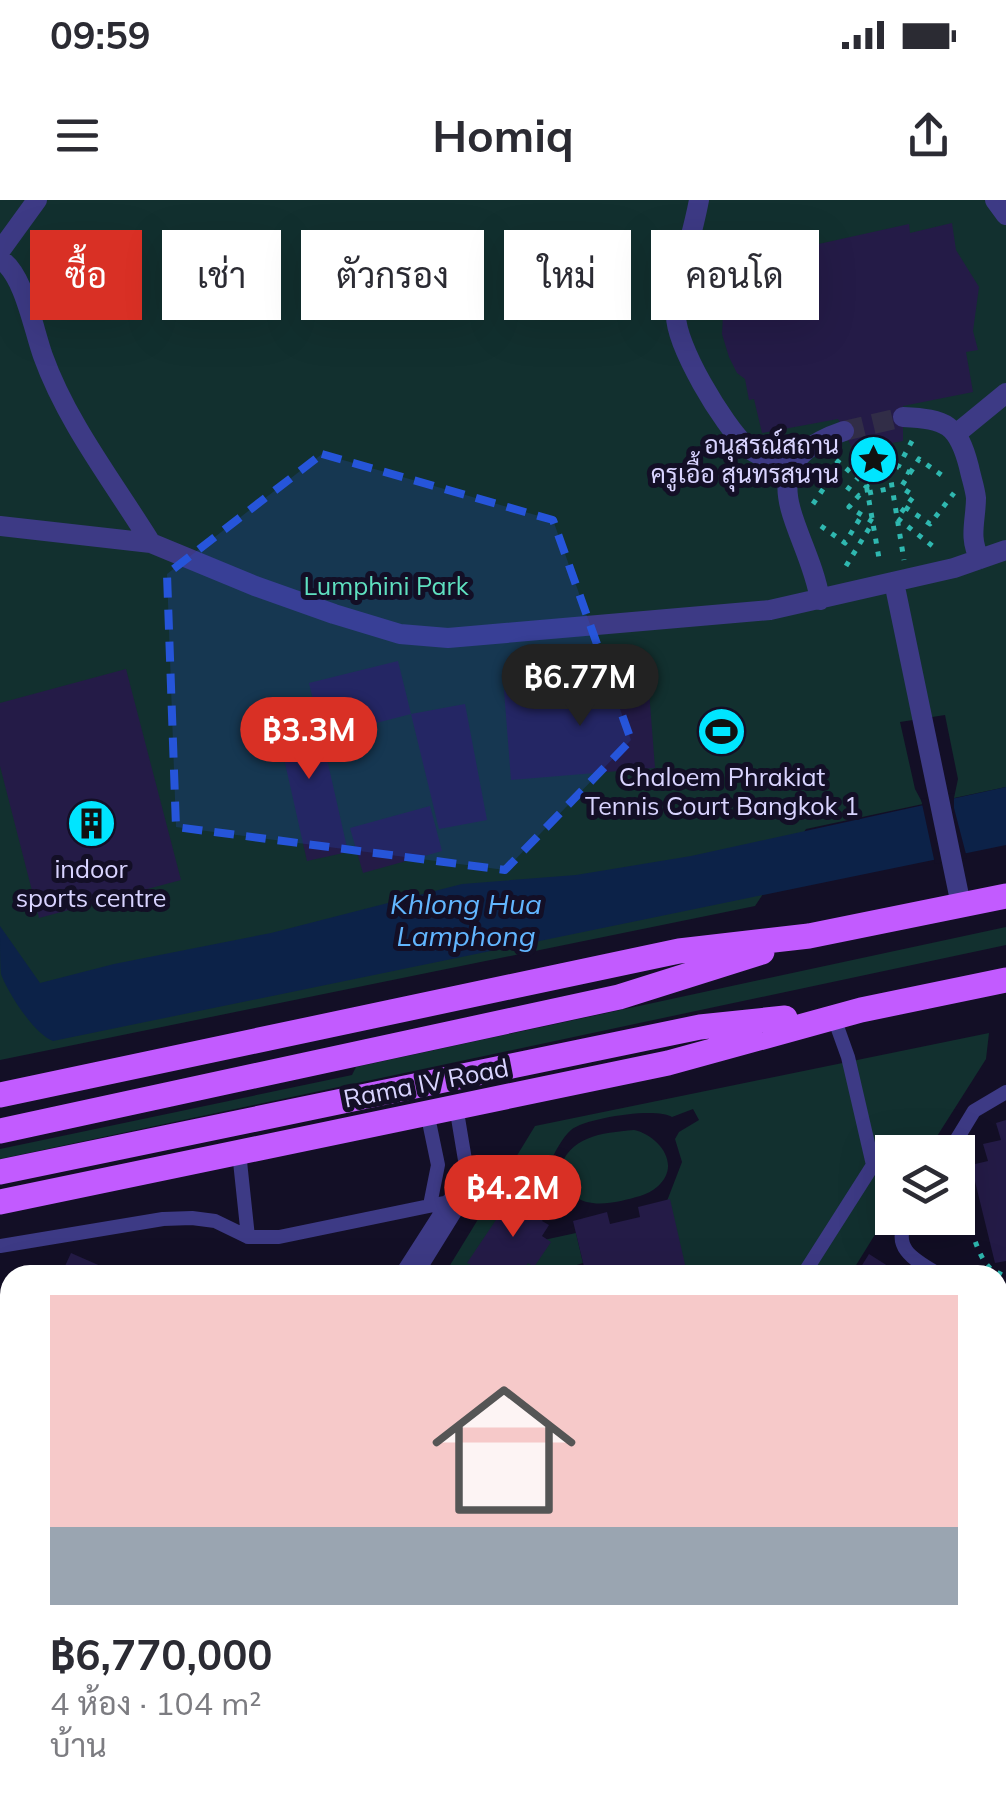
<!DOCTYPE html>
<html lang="th">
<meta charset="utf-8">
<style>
body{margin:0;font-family:Mulish,Sarabun,sans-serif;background:#f7f7f7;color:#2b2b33;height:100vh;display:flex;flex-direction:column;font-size:38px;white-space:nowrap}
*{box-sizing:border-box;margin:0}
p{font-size:32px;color:#7c7c81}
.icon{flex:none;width:55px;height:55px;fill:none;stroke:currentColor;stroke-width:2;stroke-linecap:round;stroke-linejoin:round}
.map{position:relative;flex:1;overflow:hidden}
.side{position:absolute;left:0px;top:1065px;width:1008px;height:552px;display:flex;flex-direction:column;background:#fff;border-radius:30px 30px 0 0;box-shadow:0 10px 40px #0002}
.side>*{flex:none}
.hud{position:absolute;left:30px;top:30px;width:948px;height:90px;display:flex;gap:20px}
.fabs{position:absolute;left:875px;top:935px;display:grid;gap:20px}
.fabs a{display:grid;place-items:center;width:100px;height:100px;border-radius:0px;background:#fff;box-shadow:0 10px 40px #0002;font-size:50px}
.price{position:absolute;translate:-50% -85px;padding:0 22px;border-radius:35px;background:#d93025;color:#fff;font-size:32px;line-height:65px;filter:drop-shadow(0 2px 5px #0008)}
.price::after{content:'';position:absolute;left:50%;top:60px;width:30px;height:22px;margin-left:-15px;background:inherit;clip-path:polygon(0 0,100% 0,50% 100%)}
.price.current{background:#222;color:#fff}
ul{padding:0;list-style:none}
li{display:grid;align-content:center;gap:20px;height:530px;padding:0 50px}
li span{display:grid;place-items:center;height:310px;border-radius:0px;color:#555}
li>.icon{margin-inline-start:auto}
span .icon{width:180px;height:180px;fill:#fffc;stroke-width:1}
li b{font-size:42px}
.tag{padding:0 35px;border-radius:0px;background:#fff;box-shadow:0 10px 40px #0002;font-size:35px;line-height:90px}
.tag.current{background:#d93025;color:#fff}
.status{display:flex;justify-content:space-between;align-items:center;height:70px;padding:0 50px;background:#fff;direction:ltr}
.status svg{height:28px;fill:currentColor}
header{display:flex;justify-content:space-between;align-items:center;height:130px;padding:0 50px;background:#fff;font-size:45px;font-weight:700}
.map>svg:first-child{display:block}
</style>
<div class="status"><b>09:59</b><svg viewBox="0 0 49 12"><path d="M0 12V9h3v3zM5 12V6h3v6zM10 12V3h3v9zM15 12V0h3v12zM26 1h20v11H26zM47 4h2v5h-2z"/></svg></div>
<header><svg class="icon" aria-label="menu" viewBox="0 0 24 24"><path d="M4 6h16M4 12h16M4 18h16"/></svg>Homiq<svg class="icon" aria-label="share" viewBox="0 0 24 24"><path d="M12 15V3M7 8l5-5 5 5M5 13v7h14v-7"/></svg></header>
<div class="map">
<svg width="1006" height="1617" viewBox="0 0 1006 1617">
<rect width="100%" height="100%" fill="#130f26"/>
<path fill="#12302f" d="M 0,0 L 1006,0 L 1006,587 L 954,598 L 958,579 L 945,515 L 900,522 L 915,589 L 923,604 L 806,629 L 755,706 L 0,860 Z
M 1006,727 L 1006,745 L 0,959 L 0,949 L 352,875 L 356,867 Z
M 989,833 L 986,859 L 927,952 L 892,952 L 892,1007 L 850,1075 L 641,1075 L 656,1070 L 667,1001 L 682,962 L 675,939 L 679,932 L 699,920 L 693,909 L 672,917 C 656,907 586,918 571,930 C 563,937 553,954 550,964 C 545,978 554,990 555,1003 L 513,1011 L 467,1075 L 444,1075 L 535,926 Z
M 634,930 C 658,935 683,965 657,987 C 648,995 633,998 621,1001 C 592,1007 569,1004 559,972 C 568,936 601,933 634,930 Z
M 576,1033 L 583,1063 C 560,1070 541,1075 518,1067 L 539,1041 Z
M 1006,1515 L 1006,1617 L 941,1617 L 933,1608 L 998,1608 L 998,1516 Z
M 492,1608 L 630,1608 L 645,1617 L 506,1617 Z
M 712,1608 L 897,1608 L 892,1617 L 768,1617 L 759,1611 L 734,1617 L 707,1617 Z"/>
<path fill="#0c2248" d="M 1006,587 L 1006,645 L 53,841 C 34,834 8,793 1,774 C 0,761 0,740 0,726 L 40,783 L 114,764 L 271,733 L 462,684 L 576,675 L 691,656 Z"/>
<path fill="#130f26" d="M 954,593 L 954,608 L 967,658 L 935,664 L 921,599 Z"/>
<path fill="#241b47" d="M 952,23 L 956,50 L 979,87 L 973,131 L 978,150 L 966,152 L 973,192 L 903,206 L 903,241 L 853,250 L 838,219 L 762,233 L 754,199 L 749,200 L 745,179 L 737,173 L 729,157 L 722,134 L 723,115 L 727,101 L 732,99 L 727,74 L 770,66 L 769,55 L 909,24 L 910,33 Z
M 398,461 L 411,514 L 322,537 L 309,483 Z
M 126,469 L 181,680 L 39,718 L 0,566 L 0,503 Z
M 648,478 L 655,568 L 511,580 L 504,490 Z
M 299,497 L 309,538 L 289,544 L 322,537 L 348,652 L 307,661 L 281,545 L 277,546 L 266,505 Z
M 465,504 L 487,620 L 439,629 L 411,514 Z
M 430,606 L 442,651 L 363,673 L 350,628 Z
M 1006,920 L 1006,1061 L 995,1063 L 971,965 L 988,961 L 983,944 L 1001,940 L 996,923 Z
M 524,991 L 550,1009 L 542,1021 L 549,1025 L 542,1036 L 551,1042 L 534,1067 L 528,1063 L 519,1075 L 464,1075 L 471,1065 L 467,1063 L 506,1005 L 512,1009 Z
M 670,999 L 687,1073 L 586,1075 L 573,1021 L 607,1012 L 610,1024 L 640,1017 L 638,1007 Z
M 71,1053 L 121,1075 L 61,1075 Z
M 869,1054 L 902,1075 L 856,1075 Z
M 0,1129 L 10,1134 L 10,1552 L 0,1554 Z
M 998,1150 L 1006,1155 L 1006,1292 L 998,1286 Z
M 1006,1425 L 1006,1462 L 998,1477 L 998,1440 Z
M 118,1608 L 135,1608 L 151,1617 L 113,1617 Z
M 145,1608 L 219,1608 L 213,1617 L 161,1617 Z
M 293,1608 L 360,1608 L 375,1617 L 287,1617 Z
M 372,1608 L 456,1608 L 450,1617 L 388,1617 Z
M 465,1608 L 487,1608 L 502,1617 L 459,1617 Z
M 532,1608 L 589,1608 L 591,1617 L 529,1617 Z"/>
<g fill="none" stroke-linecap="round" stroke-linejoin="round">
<path stroke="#312d47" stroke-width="20" stroke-dasharray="20 10" stroke-linecap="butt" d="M 844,231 L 903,217"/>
<path stroke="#2fb8b0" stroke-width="5" stroke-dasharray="5 8" stroke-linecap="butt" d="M 912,241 L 898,267 L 910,273 L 901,287 L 914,296 L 897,318 L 935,348
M 885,244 L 904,360
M 860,249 L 880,364
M 836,260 L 867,286 L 849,307 L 873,322 L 846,366
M 910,273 L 919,259 L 947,279
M 868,293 L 892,288
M 813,304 L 832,276 L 859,296
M 905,307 L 930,324 L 954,293
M 821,326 L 845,343 L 862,315
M 966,965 C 960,988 972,1053 991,1069 C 996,1072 1001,1074 1006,1077
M 815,1608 L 831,1617
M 902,1614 L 903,1608"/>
<path stroke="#3d3a85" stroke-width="14" d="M 427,912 L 438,965 L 430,1005
M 239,952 L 248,1037
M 949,952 L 974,911 L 1006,892
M 908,1018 C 889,1048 916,1061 940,1075
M 0,1046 L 163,1019 L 192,1018 L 215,1021 L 248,1037 L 279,1037 L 463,999
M 401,1075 L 449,1000
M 416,1075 L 463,999 L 466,966 L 456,906
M 803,1075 L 873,965 L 848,857 L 834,818
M 998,1109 L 1006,1114
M 998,1210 L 1006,1196
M 83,1617 L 89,1608"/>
<path stroke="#3d3a85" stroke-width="20" d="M 699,0 C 692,38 678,75 676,113 C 674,144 724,226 747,247 C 759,257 774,261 789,266
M 995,0 L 1006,15
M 0,51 L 37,0
M 0,59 C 24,74 33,128 43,156 C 67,223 114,283 151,343
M 903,217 C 946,219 958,224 969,267 C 971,277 975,288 976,298 C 976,320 968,338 980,359
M 956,234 L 1006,193
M 0,326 L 151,343 L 255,386 L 334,414 L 400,434 L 448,438 L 770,410 L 954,368 L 1006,350
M 894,382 L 961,705
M 820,400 C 809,328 740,266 844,231"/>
<path stroke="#3d3a85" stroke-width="25" d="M 998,1302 L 1006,1307
M 272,1617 L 277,1608
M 698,1617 L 703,1608"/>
<path stroke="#c25bff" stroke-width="25" d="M 0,895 L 679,751 L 809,736 L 1006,696
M 0,931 L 619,797 L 762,752
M 0,972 L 700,827 L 785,818
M 0,1002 L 668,863 L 861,810 L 1006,780"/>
</g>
<path fill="#2655da" fill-opacity="0.2" stroke="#2655da" stroke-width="8" stroke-dasharray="20 12" stroke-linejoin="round" d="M 322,254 L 553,320 L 631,540 L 505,670 L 176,627 L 167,374 Z"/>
<defs>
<symbol id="sight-disc" viewBox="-11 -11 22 22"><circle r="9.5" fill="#00e5ff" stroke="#130f26"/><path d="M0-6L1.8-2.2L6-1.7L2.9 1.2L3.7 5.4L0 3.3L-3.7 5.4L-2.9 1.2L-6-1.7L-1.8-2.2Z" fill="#111"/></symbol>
<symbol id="stadium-disc" viewBox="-11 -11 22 22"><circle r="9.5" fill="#00e5ff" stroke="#130f26"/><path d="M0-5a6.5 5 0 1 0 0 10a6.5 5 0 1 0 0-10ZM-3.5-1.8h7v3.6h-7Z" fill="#111"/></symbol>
<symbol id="building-disc" viewBox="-11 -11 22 22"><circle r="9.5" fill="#00e5ff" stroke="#130f26"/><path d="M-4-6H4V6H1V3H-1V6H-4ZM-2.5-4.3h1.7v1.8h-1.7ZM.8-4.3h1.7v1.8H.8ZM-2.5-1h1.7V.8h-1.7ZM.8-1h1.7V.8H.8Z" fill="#111"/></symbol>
</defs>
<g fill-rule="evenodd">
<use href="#sight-disc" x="846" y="232" width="55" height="55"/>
<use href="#stadium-disc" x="694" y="504" width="55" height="55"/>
<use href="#building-disc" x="64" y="596" width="55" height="55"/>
</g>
<g text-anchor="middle" stroke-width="10" stroke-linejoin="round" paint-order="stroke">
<g font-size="25" fill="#d9d4ff" stroke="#130f26">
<text x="839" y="254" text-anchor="end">อนุสรณ์สถาน<tspan x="839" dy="29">ครูเอื้อ สุนทรสนาน</tspan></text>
<text x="722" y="586">Chaloem Phrakiat<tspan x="722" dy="29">Tennis Court Bangkok 1</tspan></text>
<text x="91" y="678">indoor<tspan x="91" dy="29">sports centre</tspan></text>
</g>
<g font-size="25" fill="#5fe0c0" stroke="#130f26">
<text x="386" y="395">Lumphini Park</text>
</g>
<g font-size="25" fill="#d9d4ff" stroke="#130f26">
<text transform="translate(426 883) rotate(-11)" y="9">Rama IV Road</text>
</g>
<g font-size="28" font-style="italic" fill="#62b6ff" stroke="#130f26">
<text x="466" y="714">Khlong Hua<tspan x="466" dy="32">Lamphong</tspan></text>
</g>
</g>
</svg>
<div class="fabs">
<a><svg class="icon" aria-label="layers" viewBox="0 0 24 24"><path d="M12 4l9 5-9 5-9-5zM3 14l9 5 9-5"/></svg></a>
</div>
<b class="price current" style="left:580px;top:529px">฿6.77M</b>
<b class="price" style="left:309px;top:582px">฿3.3M</b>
<b class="price" style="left:513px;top:1040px">฿4.2M</b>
<div class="hud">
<a class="tag current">ซื้อ</a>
<a class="tag">เช่า</a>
<a class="tag">ตัวกรอง</a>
<a class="tag">ใหม่</a>
<a class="tag">คอนโด</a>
</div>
<section class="side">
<ul>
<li><span style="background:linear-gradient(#f6c9c9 75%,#9aa5b1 0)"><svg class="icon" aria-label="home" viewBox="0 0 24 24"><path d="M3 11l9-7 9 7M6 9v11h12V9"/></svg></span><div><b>฿6,770,000</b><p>4 ห้อง · 104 m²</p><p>บ้าน</p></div></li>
</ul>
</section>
</div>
